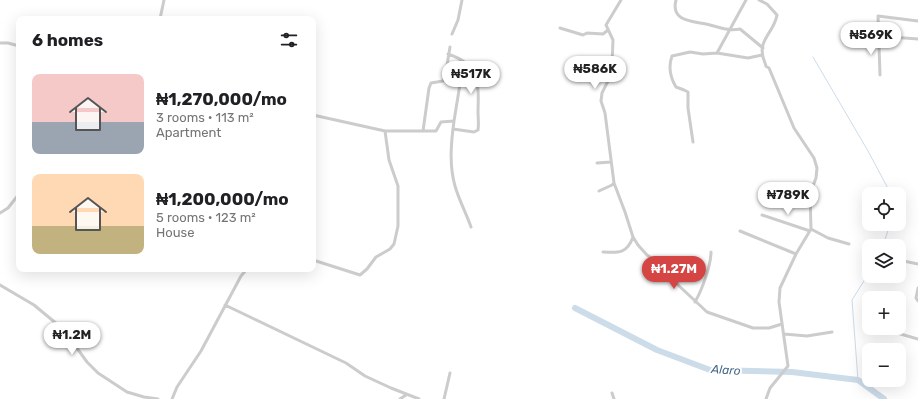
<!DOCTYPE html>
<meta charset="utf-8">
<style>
body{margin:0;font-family:Rubik,sans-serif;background:#f6f6f6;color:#202124;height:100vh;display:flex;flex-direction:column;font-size:15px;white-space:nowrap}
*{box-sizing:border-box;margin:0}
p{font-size:13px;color:#757577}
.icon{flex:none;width:22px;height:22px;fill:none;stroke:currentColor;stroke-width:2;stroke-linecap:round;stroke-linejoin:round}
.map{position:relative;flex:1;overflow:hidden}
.side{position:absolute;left:16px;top:16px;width:300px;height:256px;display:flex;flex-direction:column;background:#fff;border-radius:8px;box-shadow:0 4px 16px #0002}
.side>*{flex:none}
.fabs{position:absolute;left:862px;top:187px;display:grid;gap:8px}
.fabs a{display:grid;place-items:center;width:44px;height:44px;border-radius:8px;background:#fff;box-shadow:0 4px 16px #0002;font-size:20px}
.price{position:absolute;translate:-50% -34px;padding:0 9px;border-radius:14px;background:#fff;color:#222;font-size:13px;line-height:26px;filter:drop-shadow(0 1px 2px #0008)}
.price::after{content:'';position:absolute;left:50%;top:24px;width:12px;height:9px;margin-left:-6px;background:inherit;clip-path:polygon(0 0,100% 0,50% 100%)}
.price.on{background:#d54543;color:#fff}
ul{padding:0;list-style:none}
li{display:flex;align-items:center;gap:12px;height:100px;padding:0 16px}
li span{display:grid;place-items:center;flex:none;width:112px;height:80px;border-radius:8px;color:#555}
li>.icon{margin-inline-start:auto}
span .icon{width:48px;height:48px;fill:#fffc;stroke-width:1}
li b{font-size:17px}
h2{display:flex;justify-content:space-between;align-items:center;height:48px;padding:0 16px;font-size:17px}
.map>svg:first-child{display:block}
</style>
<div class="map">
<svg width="918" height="399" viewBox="0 0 918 399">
<rect width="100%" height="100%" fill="#fff"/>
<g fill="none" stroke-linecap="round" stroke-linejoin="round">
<path stroke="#cddce9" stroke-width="1" d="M 813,57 L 868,151 L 891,194
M 883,246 L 890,224
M 858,380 L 852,300 L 869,273"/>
<path stroke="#cddce9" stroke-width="6" d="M 575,308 L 657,350 L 710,370 L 792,372 L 858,380 L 884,399"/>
<path stroke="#ccc" stroke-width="3" d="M 676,0 C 670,23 695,21 710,25 C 722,28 728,31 740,29 L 763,48
M 759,0 L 767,4 L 777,15 C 774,34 755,40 765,63 C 767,68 764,65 769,68 L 794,128 L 814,158 L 817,168 L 816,178 L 810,194 L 811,229 L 796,254 L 780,288 L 779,302 L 788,366 L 770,388 L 766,399
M 160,19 L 164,0
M 560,28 L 583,35 L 587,33 L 603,34 L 608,30
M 452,34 L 458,20 L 462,0
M 878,36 L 918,39
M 0,43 L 8,43 L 19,46
M 717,53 L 746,0
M 448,54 C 479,64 479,83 478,111 C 478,118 479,124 478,130 L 474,132 L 453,129
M 880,75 L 878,16 L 918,21
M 313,115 L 385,131 L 389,160 L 398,186 L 398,226 L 394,244 L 390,249 L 376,257 L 367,269 L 360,275 L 313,260
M 454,121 L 460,84
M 385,131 L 436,131 L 441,122 L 454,121 C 451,143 449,165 455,186 C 459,200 466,213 471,227
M 423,131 L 429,88 L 431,83 L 443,81 L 445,77 L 450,47
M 693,142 L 688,108 L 688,92 L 684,90 L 676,87 C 670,77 668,67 672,56 L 690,52 L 703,54 L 717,53 L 748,58 L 762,55
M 597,163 L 611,162
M 614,183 L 625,212 L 633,237 L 638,245 L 647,255 L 663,266 L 677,284 L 707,312 L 753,328 L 769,328 L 782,324
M 599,191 L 612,185 L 614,183 L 605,113 L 601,101 L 602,93 L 610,77 L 612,65 L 613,40 L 606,25 L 621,0
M 0,213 L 8,208 L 19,194
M 762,215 L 810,231
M 811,229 L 828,238 L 849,244
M 740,231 L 796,254
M 603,252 C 618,253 627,254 633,237
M 899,260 L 918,264
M 0,285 L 34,305 L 63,329 L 87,362 L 98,373 L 127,392 L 144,397 L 158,399
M 918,288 L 916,298 L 918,301
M 695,302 C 702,290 711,265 711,252
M 225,305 L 346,363 L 365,376 L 391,388 L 419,399
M 880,328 L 918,339
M 784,334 L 807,336 L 832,332
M 612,393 L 614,399
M 172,399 L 177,387 L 201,351 L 241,276 L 247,269
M 400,399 L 406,395
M 444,399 L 450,373"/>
</g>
<g text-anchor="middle" stroke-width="4" stroke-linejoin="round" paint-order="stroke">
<g font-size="12" font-style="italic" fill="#45698a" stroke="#fff">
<text transform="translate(726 370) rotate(4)" y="4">Alaro</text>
</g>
</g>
</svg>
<div class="fabs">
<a><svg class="icon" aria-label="locate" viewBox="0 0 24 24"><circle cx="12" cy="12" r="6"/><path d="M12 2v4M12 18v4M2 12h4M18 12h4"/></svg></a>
<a><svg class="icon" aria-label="layers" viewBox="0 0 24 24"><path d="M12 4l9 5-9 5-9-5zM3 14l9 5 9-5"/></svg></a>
<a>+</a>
<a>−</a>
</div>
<b class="price" style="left:871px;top:56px">₦569K</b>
<b class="price" style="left:595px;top:90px">₦586K</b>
<b class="price" style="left:471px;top:95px">₦517K</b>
<b class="price" style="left:788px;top:216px">₦789K</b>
<b class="price on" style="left:674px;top:290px">₦1.27M</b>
<b class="price" style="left:72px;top:356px">₦1.2M</b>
<section class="side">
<h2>6 homes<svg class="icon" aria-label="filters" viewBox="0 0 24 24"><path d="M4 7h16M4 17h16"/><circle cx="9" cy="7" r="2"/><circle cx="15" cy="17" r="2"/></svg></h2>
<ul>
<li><span style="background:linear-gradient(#f6c9c9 60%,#9aa5b1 0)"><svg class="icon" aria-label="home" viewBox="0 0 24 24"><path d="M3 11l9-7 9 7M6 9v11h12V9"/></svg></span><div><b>₦1,270,000/mo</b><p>3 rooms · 113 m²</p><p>Apartment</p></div></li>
<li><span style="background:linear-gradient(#ffd9b3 65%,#c2b280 0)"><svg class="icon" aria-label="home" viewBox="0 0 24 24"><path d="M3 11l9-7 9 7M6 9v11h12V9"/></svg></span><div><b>₦1,200,000/mo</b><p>5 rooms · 123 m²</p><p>House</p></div></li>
</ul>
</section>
</div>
